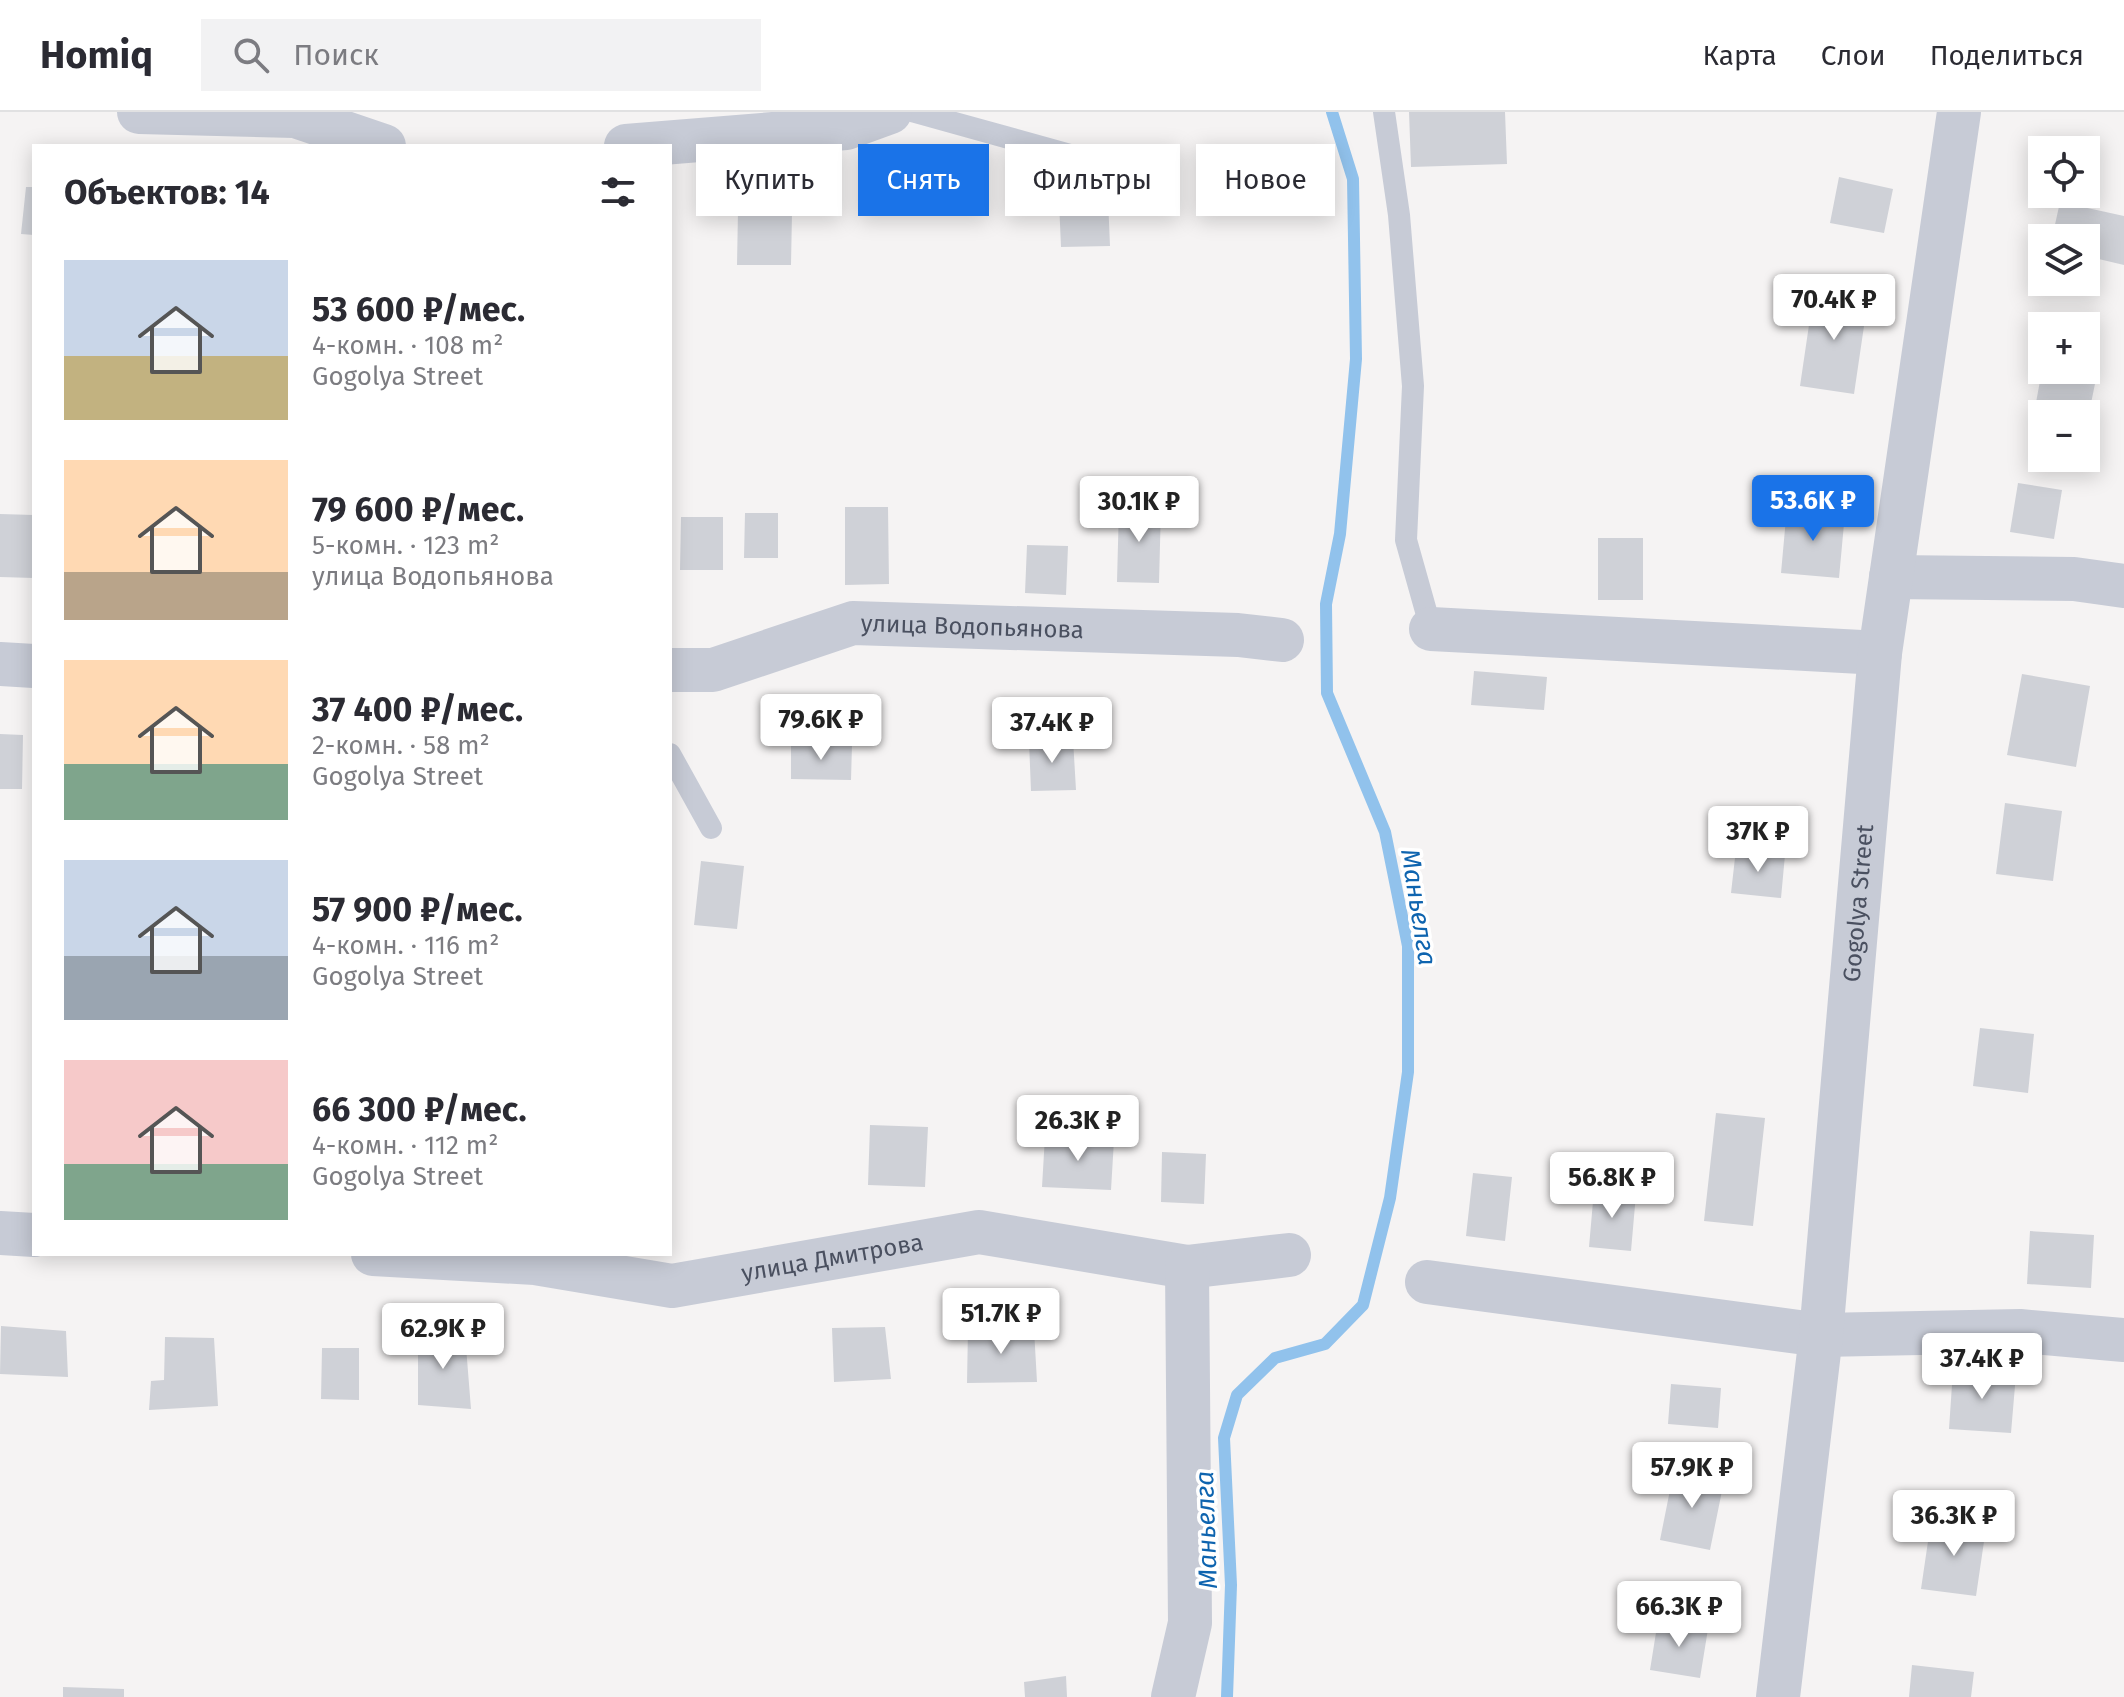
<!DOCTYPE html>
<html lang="ru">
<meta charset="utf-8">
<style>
body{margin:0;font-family:"Fira Sans",sans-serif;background:#f2f2f3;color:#2b2b33;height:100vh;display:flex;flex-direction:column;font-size:30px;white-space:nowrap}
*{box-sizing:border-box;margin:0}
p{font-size:26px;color:#7c7c81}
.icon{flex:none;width:44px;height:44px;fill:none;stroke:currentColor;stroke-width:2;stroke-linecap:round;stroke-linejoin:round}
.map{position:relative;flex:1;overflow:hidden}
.panel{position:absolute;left:32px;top:32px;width:640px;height:1112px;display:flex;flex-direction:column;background:#fff;border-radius:0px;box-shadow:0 4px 20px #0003}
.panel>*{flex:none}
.top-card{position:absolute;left:696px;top:32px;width:760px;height:72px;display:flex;gap:16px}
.buttons{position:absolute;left:2028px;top:24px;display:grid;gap:16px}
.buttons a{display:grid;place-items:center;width:72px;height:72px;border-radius:0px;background:#fff;box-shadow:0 4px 20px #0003;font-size:40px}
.price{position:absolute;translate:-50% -68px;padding:0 18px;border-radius:8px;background:#fff;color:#222;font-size:26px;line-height:52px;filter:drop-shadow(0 2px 4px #0008)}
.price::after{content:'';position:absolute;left:50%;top:48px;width:24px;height:18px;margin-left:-12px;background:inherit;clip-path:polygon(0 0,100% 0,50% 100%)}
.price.selected{background:#1a73e8;color:#fff}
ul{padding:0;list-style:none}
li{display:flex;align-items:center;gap:24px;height:200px;padding:0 32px}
li span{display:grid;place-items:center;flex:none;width:224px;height:160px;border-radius:0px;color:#555}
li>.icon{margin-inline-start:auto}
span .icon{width:96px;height:96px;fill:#fffc;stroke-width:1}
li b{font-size:34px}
h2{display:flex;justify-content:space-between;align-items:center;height:96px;padding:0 32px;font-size:34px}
.pill{padding:0 28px;border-radius:0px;background:#fff;box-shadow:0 4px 20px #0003;font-size:28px;line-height:72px}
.pill.selected{background:#1a73e8;color:#fff}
header{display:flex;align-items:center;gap:48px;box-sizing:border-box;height:112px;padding:0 40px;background:#fff;border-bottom:2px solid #e1e1e2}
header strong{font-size:38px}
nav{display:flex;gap:44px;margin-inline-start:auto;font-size:28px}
.search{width:560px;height:72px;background:#f2f2f3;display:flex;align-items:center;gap:20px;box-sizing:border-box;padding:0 28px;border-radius:0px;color:#7c7c81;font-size:30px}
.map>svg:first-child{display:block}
</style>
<header>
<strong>Homiq</strong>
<div class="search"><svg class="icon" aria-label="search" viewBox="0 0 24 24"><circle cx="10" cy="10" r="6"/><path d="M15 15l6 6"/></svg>Поиск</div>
<nav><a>Карта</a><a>Слои</a><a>Поделиться</a></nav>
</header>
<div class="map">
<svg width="2124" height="1585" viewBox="0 0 2124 1585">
<rect width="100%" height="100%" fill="#f5f3f3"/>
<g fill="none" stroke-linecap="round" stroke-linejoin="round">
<path stroke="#91c2ec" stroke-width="12" d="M 1227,1585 L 1231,1473 L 1224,1326 L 1237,1283 L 1275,1246 L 1325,1232 L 1363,1193 L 1390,1086 L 1408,960 L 1408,834 L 1385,720 L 1327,581 L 1326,492 L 1340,422 L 1356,247 L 1353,67 L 1332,0"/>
</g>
<path fill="#cfd1d7" d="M 1409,0 L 1505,0 L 1507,52 L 1411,55 Z
M 1839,65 L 1893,77 L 1884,121 L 1830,111 Z
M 26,75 L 34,75 L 34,123 L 21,122 Z
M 1108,87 L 1110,134 L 1061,135 L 1059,89 Z
M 2060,90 L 2124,104 L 2124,153 L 2086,144 L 2086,126 L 2052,126 Z
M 738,99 L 792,101 L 791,153 L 737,153 Z
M 1814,179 L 1868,187 L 1854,282 L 1800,274 Z
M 2086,254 L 2098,257 L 2087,311 L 2086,302 L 2035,296 L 2042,258 L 2086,258 Z
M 2018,371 L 2062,378 L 2054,427 L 2010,420 Z
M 1119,394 L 1161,395 L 1159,471 L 1117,470 Z
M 845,395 L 888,395 L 889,472 L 845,473 Z
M 1787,395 L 1845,401 L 1839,466 L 1781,461 Z
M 745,401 L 778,401 L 778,446 L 744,446 Z
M 0,402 L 34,403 L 34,466 L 0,465 Z
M 681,405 L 723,405 L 723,458 L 680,458 Z
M 1598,426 L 1643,426 L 1643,488 L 1598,488 Z
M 1027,433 L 1068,434 L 1066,483 L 1025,481 Z
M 1474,559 L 1547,565 L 1544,598 L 1471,593 Z
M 2022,562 L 2090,574 L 2076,655 L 2007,643 Z
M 0,622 L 23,623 L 22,677 L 0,677 Z
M 1073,627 L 1076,678 L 1031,679 L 1029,629 Z
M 791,632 L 852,633 L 851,668 L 791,667 Z
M 2005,691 L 2062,699 L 2053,769 L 1996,762 Z
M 1736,737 L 1785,743 L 1781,786 L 1731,781 Z
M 701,749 L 744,754 L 737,817 L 694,813 Z
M 1980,916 L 2034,922 L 2028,981 L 1973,974 Z
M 1716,1001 L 1765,1006 L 1753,1114 L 1704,1109 Z
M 870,1013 L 928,1015 L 925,1075 L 868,1073 Z
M 1045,1024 L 1114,1028 L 1111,1078 L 1042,1075 Z
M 1162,1040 L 1206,1042 L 1204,1092 L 1161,1090 Z
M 1473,1061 L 1512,1065 L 1505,1129 L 1466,1124 Z
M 1594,1078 L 1636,1082 L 1631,1139 L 1589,1135 Z
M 2030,1119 L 2094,1123 L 2091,1176 L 2027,1172 Z
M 1,1214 L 66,1219 L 68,1265 L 0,1262 Z
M 885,1215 L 891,1267 L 834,1270 L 832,1216 Z
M 968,1217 L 1034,1217 L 1037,1270 L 967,1271 Z
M 418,1221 L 465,1222 L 471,1297 L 418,1293 Z
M 165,1225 L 214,1226 L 218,1294 L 149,1298 L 151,1269 L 164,1268 Z
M 322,1236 L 359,1236 L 359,1288 L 321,1287 Z
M 1953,1258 L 2016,1262 L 2011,1321 L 1949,1317 Z
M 1671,1272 L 1721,1276 L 1718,1316 L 1668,1312 Z
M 1674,1358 L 1724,1369 L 1710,1438 L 1660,1428 Z
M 1931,1409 L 1986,1416 L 1976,1484 L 1921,1477 Z
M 1658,1508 L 1708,1517 L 1700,1566 L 1650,1558 Z
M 1912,1553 L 1974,1560 L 1971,1585 L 1909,1585 Z
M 1066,1564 L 1067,1585 L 1025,1585 L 1024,1570 Z
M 63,1575 L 124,1577 L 124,1585 L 63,1585 Z"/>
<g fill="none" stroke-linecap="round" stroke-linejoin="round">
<path stroke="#c7cbd6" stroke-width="22" d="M 915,0 L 1110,54
M 1384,0 L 1399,103 L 1413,274 L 1406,428 L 1431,517
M 670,642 L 711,716"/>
<g stroke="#c7cbd6" stroke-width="44">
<path d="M 139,0 L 295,4 L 384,34"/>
<path d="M 626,34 L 846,16 L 890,0"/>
<path d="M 1891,465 L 2074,467 L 2124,474"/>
<path d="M 1431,517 L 1880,541"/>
<path d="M 0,552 L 34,554"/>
<path id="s1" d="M 670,558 L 713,558 L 853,511 L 1238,523 L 1282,528"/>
<path d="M 0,1121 L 34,1123"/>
<path id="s2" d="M 373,1142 L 535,1151 L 672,1174 L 979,1120 L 1187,1155 L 1289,1143"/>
<path d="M 1427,1170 L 1821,1223 L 2020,1219 L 2124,1228"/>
<path d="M 1173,1585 L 1190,1511 L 1187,1155"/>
<path id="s3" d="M 1778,1585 L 1821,1223 L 1880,541 L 1959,0"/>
</g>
</g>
<g text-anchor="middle" stroke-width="7" stroke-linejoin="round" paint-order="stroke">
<g font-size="24" fill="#4a5060" stroke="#fff">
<text dy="8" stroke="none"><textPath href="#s1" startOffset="310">улица Водопьянова</textPath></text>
<text dy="8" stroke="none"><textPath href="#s3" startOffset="798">Gogolya Street</textPath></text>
<text dy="8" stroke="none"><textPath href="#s2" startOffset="464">улица Дмитрова</textPath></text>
</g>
<g font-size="26" font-style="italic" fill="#0e64af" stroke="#fff">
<text transform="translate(1419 795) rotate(81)" y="9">Маньелга</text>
<text transform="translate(1206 1418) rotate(-92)" y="9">Маньелга</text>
</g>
</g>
</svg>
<div class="buttons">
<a><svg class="icon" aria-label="locate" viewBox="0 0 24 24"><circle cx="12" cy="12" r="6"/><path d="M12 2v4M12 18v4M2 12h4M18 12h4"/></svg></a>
<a><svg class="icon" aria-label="layers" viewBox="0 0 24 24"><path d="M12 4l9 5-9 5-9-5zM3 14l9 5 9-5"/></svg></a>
<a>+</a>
<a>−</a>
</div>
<b class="price" style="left:1834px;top:230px">70.4K ₽</b>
<b class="price selected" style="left:1813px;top:431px">53.6K ₽</b>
<b class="price" style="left:1139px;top:432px">30.1K ₽</b>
<b class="price" style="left:821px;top:650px">79.6K ₽</b>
<b class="price" style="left:1052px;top:653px">37.4K ₽</b>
<b class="price" style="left:1758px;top:762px">37K ₽</b>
<b class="price" style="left:1078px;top:1051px">26.3K ₽</b>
<b class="price" style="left:1612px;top:1108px">56.8K ₽</b>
<b class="price" style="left:1001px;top:1244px">51.7K ₽</b>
<b class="price" style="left:443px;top:1259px">62.9K ₽</b>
<b class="price" style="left:1982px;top:1289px">37.4K ₽</b>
<b class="price" style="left:1692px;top:1398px">57.9K ₽</b>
<b class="price" style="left:1954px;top:1446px">36.3K ₽</b>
<b class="price" style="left:1679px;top:1537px">66.3K ₽</b>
<div class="top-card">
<a class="pill">Купить</a>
<a class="pill selected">Снять</a>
<a class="pill">Фильтры</a>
<a class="pill">Новое</a>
</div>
<section class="panel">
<h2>Объектов: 14<svg class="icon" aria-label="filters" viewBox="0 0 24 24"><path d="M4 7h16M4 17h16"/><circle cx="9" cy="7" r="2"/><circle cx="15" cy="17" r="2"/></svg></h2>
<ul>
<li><span style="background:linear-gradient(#c9d6e8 60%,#c2b280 0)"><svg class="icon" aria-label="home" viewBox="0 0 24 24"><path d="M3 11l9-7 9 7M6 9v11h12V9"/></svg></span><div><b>53 600 ₽/мес.</b><p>4-комн. · 108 m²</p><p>Gogolya Street</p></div></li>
<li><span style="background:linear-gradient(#ffd9b3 70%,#b9a48a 0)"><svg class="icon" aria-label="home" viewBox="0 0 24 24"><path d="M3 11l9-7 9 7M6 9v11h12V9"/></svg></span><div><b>79 600 ₽/мес.</b><p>5-комн. · 123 m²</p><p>улица Водопьянова</p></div></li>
<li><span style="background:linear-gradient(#ffd9b3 65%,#7fa58c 0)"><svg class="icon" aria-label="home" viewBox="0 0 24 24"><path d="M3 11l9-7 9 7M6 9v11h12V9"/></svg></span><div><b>37 400 ₽/мес.</b><p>2-комн. · 58 m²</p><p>Gogolya Street</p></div></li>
<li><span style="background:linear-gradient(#c9d6e8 60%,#9aa5b1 0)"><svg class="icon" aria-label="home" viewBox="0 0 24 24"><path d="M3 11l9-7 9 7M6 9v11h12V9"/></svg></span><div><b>57 900 ₽/мес.</b><p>4-комн. · 116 m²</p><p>Gogolya Street</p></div></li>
<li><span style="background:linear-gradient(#f6c9c9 65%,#7fa58c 0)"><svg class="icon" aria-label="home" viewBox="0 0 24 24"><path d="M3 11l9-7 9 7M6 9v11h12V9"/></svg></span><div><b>66 300 ₽/мес.</b><p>4-комн. · 112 m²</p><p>Gogolya Street</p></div></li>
</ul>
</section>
</div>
